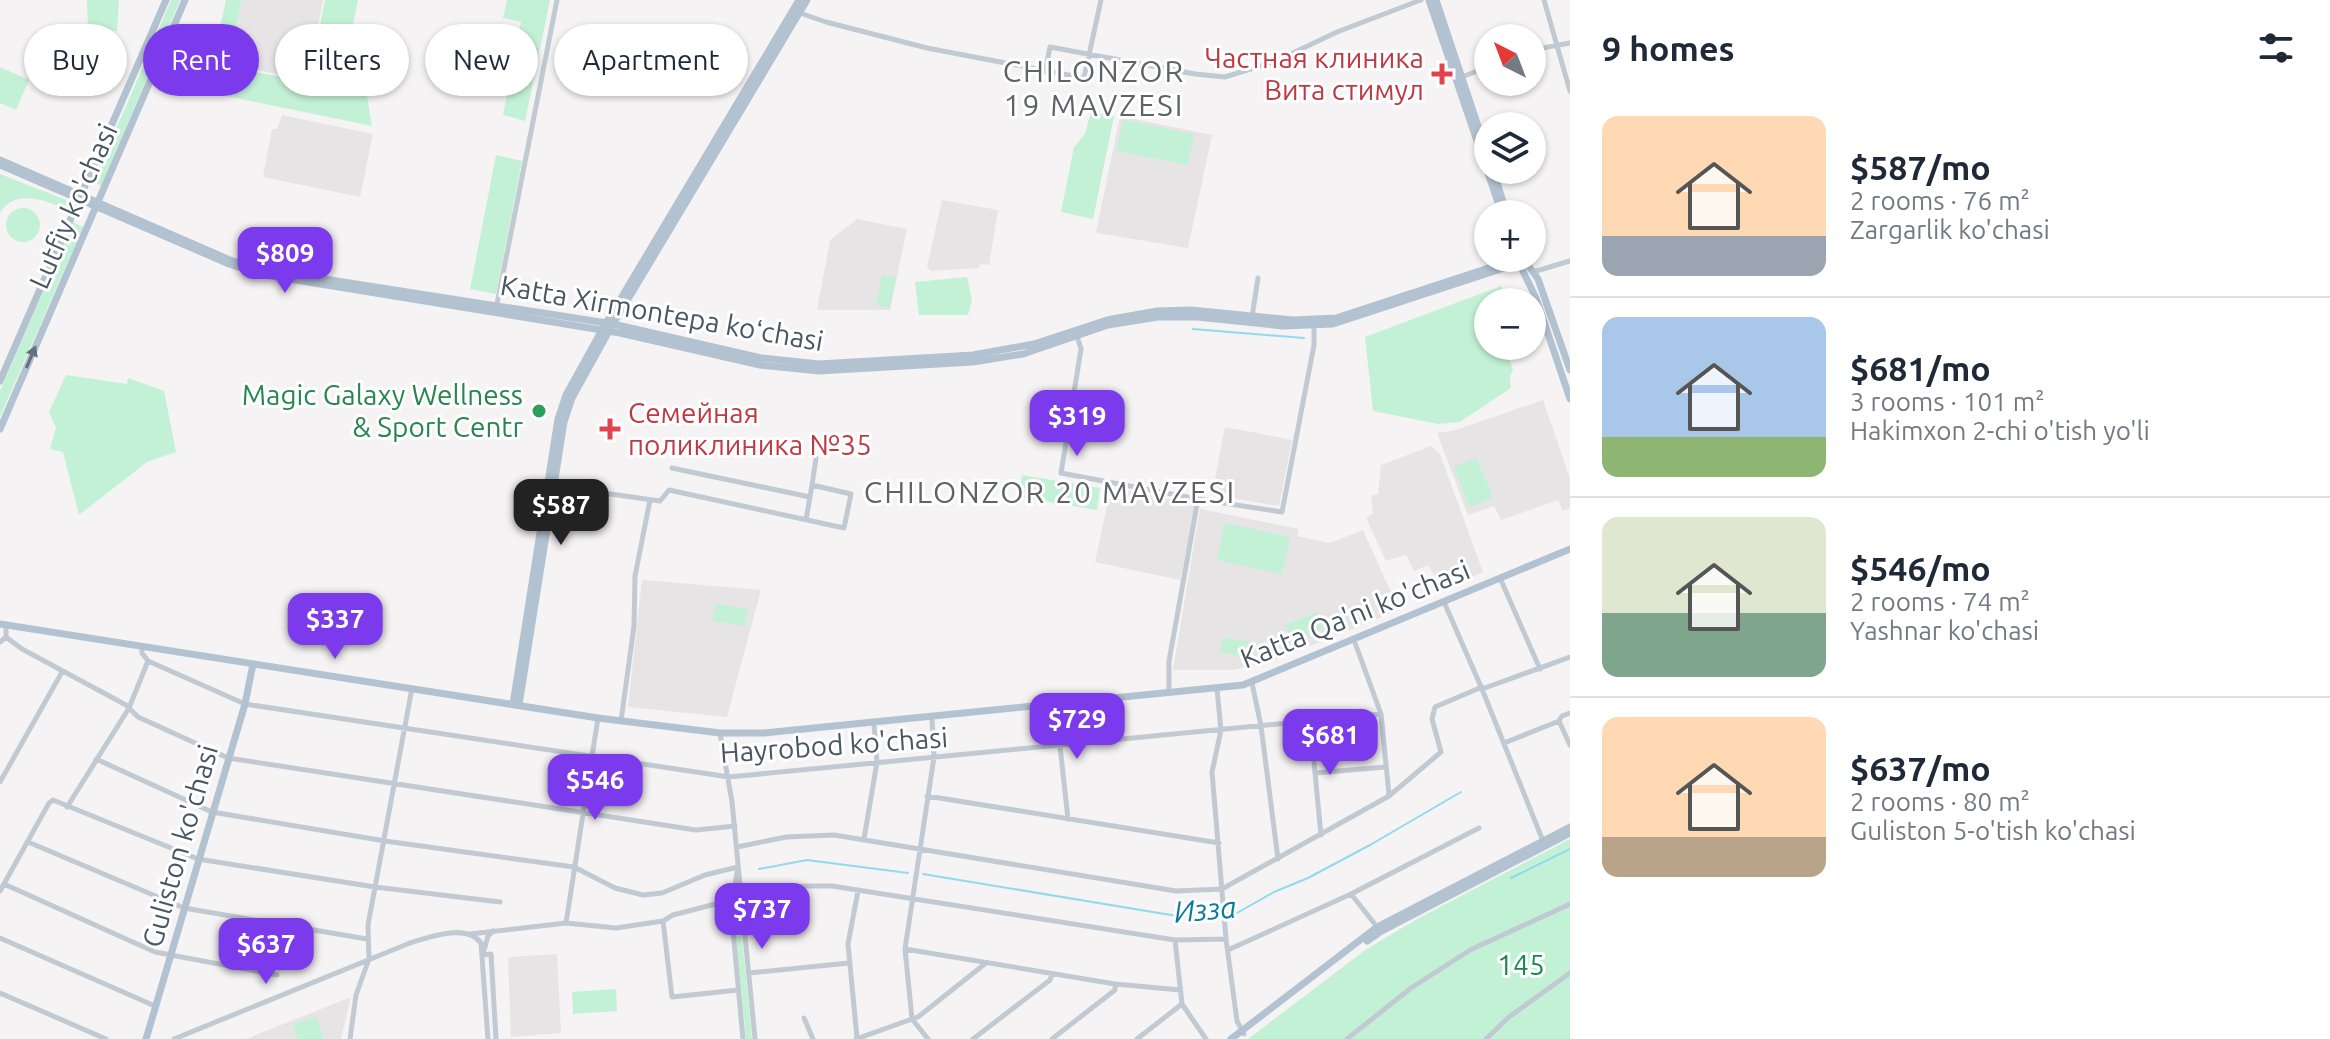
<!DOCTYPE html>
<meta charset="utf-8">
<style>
body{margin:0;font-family:Ubuntu,sans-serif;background:#f6f6f7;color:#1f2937;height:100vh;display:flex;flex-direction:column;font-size:30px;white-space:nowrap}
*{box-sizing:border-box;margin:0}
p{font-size:26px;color:#747a83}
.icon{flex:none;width:44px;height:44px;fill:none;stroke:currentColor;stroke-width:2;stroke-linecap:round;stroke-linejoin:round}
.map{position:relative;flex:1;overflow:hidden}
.details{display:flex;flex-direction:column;background:#fff;width:760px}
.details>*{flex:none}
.hud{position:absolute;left:24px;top:24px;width:760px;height:72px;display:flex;gap:16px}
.needle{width:52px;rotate:318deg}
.controls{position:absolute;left:1474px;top:24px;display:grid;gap:16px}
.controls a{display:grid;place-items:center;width:72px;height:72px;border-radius:50%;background:#fff;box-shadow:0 2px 6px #0004;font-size:40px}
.price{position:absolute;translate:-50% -68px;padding:0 18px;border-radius:16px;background:#7c3aed;color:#fff;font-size:26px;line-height:52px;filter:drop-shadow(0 2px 4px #0008)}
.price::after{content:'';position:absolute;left:50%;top:48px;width:24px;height:18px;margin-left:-12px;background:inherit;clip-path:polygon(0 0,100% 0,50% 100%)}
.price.on{background:#222;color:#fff}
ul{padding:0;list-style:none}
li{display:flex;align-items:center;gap:24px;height:200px;padding:0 32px}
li+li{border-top:2px solid #e0e1e3}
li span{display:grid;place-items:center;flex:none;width:224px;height:160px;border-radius:16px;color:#555}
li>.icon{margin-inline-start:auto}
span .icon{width:96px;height:96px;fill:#fffc;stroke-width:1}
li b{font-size:34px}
h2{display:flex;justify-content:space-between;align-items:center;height:96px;padding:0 32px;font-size:34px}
.tag{padding:0 28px;border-radius:36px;background:#fff;box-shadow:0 2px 6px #0004;font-size:28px;line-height:72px}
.tag.on{background:#7c3aed;color:#fff}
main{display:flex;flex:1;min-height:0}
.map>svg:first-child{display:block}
</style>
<main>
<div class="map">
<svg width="1570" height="1039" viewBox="0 0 1570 1039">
<rect width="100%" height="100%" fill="#f5f3f3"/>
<path fill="#e6e4e5" d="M 242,0 L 323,0 L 308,80 L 230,65 Z
M 282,115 L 373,134 L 360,197 L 263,177 L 272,129 L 277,129 Z
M 1120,116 L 1212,135 L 1188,248 L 1096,233 Z
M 942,200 L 998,210 L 989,265 L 980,264 L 979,268 L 931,271 L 927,267 Z
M 857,219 L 907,229 L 890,310 L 817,310 L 830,240 Z
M 1543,400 L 1570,479 L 1570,508 L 1563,511 L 1558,500 L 1501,520 L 1494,506 L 1468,515 L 1437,433 L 1456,430 Z
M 1225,427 L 1292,440 L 1279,506 L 1212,495 Z
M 1431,446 L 1440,454 L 1483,572 L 1443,589 L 1428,565 L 1414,571 L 1406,555 L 1386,561 L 1366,518 L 1373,513 L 1371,496 L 1378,494 L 1381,465 Z
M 1111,487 L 1196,505 L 1180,580 L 1095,562 Z
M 1200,509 L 1299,529 L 1297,536 L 1330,543 L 1363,530 L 1399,610 L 1270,662 L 1232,670 L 1173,670 Z
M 642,580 L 761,590 L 727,717 L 628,707 Z
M 557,954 L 561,1033 L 511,1037 L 508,957 Z
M 351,997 L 341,1039 L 246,1039 Z"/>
<path fill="#c3f1d5" d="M 87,0 L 119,0 L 117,31 L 88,28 Z
M 171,0 L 180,0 L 101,186 L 92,181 L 124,111 Z
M 226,0 L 242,0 L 228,67 L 309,82 L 325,0 L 358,0 L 340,86 L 366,90 L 372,126 L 202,91 L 212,62 Z
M 507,0 L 550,0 L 525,121 L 503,115 L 521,22 L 503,18 Z
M 0,67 L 29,80 L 16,110 L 0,103 Z
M 1091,112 L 1114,116 L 1093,219 L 1061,212 L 1074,147 L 1085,134 Z
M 1123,120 L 1194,134 L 1188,165 L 1116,151 Z
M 496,155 L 522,161 L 496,294 L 470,289 Z
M 0,174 L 66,200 L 69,206 L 66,213 L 59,212 L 60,207 C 40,198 13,191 0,213 Z
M6 225a17 17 0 1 1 34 0a17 17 0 1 1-34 0Z
M 73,222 L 83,227 L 0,417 L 0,391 Z
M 882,275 L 896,278 L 890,308 L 876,305 Z
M 967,277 L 972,300 L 968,315 L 919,315 L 915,282 Z
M 1501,286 L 1507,302 L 1488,302 L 1488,346 L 1505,346 L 1513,370 L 1510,376 L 1511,388 L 1460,422 L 1438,424 L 1373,411 L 1365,337 Z
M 66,375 L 127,384 L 128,378 L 164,391 L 176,452 L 147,462 L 79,515 L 63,452 L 50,449 L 56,428 L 49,412 Z
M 1476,458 L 1493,497 L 1470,507 L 1454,467 Z
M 1022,475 L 1100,488 L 1097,510 L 1019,497 Z
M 1225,523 L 1290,537 L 1282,574 L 1217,560 Z
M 715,604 L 748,609 L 745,626 L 713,621 Z
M 1316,612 L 1322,628 L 1292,641 L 1285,625 Z
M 1223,637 L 1255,643 L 1252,658 L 1220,652 Z
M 1570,839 L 1570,1039 L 1248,1039 L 1364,951 L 1417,919 Z
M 739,936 L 742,937 L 752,1039 L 746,1039 L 736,937 Z
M 616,989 L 617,1011 L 573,1014 L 572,992 Z
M 316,1017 L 324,1039 L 298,1039 L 293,1024 Z"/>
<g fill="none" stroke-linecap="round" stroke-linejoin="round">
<path stroke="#90daee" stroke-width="2" d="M 1193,329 L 1304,338
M 759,869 L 807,860 L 908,873
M 923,874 L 1177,916 L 1237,913 L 1274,892 L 1308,878 L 1370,845 L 1461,792
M 1511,878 L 1570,849"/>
<path stroke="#c1cad2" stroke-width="5" d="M 1544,0 L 1570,91
M 800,13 L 826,22 L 927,48 L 1084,78 L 1101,0
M 1532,50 L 1570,43
M 1045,72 L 1050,47 L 1195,74 L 1225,77 L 1276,61 L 1337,32 L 1421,0
M 1459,78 L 1488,67
M 1533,272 L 1570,261
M 496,309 L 557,0
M 1252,317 L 1258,278
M 1077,336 L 1081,349 L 1061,473 L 1198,499
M 672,468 L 810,497
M 554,486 L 660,501 L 669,490 L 844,528 L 851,494 L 812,485 L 816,458
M 806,520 L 812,485
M 1500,578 L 1540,669
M 1444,602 L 1482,689 L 1543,841
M 6,637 L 22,649 L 126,705 L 138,717 L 228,758 L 696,830 L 735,826
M 1354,640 L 1381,714 L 1389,795
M 0,642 L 6,637 L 6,625
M 148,661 L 245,704 L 729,777 L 1381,714
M 1252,683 L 1261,726 L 1278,859
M 1217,689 L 1221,730 L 1212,772 L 1226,939 L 1237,1021 L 1244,1034
M 1482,689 L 1570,657
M 1169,693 L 1169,661 L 1198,499 L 1282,512 L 1314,345 L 1314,323
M 1059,705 L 1060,746 L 1068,819
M 621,721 L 634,626 L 635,576 L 650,500
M 1310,721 L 1321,835
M 1559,721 L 1570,745
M 720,733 L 732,802 L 755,1039
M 1504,743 L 1559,721 L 1562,716 L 1570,713
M 96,759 L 212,812 L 385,841 L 574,867 L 615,888 L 643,895 L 662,893 L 705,875 L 738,867
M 1315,773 L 1386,767
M 0,782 L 62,672
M 927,796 L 1219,843
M 67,807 L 129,708 L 148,661 L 142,653 L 142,646
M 864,839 L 877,762 L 874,724
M 28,842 L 184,908 L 367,939
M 737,847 L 786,837 L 834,835 L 1176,891 L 1222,889 L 1389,796 L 1441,752 L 1432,719 L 1435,707 L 1482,687
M 737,872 L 731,908 L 743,1039
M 4,884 L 155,952 L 277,975
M 0,891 L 49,803 L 53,800 L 198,859 L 375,887 L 500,902
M 1351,894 L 1378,928
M 742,898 L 803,886 L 832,886 L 1175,940 L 1226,939
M 663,921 L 672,997 L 738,990
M 566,923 L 598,718
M 470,934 L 566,923 L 616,928 L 663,921 L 673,915 L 731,900
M 0,938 L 155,1006
M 1175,940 L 1182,1004 L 1206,1039
M 905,949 L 1115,984 L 1180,990
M 484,950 L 488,936 L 493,931
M 1228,950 L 1351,894 L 1479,828
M 483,955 L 491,954 L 496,1039
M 749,973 L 849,963
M 0,993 L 106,1039
M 804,1018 L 813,1039
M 857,1038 L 848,944 L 858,891
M 174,1039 L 410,943 C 429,937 467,923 481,943 L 488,1039
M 350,1039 L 356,995 L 369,959 L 368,925 L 412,688
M 856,1039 L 918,1017 L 986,963
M 928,1039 L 912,1019 L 905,949 L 934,757 L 932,718
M 973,1039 L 1050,980 L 1052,974
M 1052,1039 L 1115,990 L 1115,984
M 1137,1039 L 1182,1004
M 1347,1039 L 1411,988 L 1470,950 L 1570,904
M 1486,1039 L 1509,1017 L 1570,973"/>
<path stroke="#b3c2d1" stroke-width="7" d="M 1429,0 L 1502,214
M 1436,0 L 1488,156
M 0,160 L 230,260 L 260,269 L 613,324 L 761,358 L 819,364 L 973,355 L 1034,344 L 1107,320 L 1157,311 L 1191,310 L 1293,320 L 1336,318 L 1513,260
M 0,165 L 229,264 L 259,274 L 620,333 L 760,365 L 819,371 L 973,362 L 1023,354 L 1108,325 L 1158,317 L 1197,317 L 1283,326 L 1333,324 L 1510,266 L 1523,258
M 1493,170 L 1507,214
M 1523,258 L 1538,279 L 1570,370
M 1517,259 L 1536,298 L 1570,399
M 0,381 L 166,0
M 0,429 L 185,0
M 0,624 L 598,718 L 720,733 L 764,733 L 1243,685 L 1570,549
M 513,704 L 558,419 L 566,395 L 602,330 L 799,0
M 519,705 L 564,422 L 572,398 L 609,331 L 807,0
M 1367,941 L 1380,932 L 1570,833
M 146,1039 L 245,704 L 253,664
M 1231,1039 L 1377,927 L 1570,827"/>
</g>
<defs><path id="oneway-solid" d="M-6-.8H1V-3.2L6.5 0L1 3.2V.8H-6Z" transform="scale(2)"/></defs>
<use fill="#64717d" href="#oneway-solid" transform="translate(31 357) rotate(-67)"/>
<g fill="#e0444e" stroke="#fff" stroke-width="3">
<path d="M1438 62h8v8h8v8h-8v8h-8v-8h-8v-8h8z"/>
<path d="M606 417h8v8h8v8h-8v8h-8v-8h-8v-8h8z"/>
</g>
<circle fill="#2e9e5b" stroke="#fff" stroke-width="3" cx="539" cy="411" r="8"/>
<g text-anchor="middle" stroke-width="6" stroke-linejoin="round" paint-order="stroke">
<g font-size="28" fill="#be3a42" stroke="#fff" text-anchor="end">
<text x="1424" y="68">Частная клиника<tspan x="1424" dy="32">Вита стимул</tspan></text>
<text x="628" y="423" text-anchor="start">Семейная<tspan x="628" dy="32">поликлиника №35</tspan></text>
</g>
<g font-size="28" fill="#4a5661" stroke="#fff">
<text transform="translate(73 206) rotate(-66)" y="10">Lutfiy ko'chasi</text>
<text transform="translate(662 313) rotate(10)" y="10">Katta Xirmontepa koʻchasi</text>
<text transform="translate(1355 614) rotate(-22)" y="10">Katta Qa'ni ko'chasi</text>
<text transform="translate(834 745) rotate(-4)" y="10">Hayrobod ko'chasi</text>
<text transform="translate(180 846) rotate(-74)" y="10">Guliston ko'chasi</text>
</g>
<g font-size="28" fill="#27864d" stroke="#fff" text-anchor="end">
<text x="523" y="405">Magic Galaxy Wellness<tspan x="523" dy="32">&amp; Sport Centr</tspan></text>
</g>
<g font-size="28" fill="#17864f" stroke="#fff">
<text x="1521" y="975">145</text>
</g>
<g font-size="30" letter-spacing="2" fill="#5f6368" stroke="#fff">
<text x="1094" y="82">CHILONZOR<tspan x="1094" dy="34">19 MAVZESI</tspan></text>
<text x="1050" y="503">CHILONZOR 20 MAVZESI</text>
</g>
<g font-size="30" font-style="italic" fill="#0c7c9b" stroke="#fff">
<text transform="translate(1205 910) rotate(-5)" y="10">Изза</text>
</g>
</g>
</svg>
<div class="controls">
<a><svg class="needle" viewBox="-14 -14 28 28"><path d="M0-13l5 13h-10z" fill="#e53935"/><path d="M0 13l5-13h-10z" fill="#747a83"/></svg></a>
<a><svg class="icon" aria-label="layers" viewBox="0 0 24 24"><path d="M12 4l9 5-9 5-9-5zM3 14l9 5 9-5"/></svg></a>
<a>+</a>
<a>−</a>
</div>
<b class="price" style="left:285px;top:295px">$809</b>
<b class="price" style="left:1077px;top:458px">$319</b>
<b class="price on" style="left:561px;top:547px">$587</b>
<b class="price" style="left:335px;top:661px">$337</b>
<b class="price" style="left:1077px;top:761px">$729</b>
<b class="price" style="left:1330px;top:777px">$681</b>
<b class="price" style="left:595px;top:822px">$546</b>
<b class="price" style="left:762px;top:951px">$737</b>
<b class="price" style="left:266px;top:986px">$637</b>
<div class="hud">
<a class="tag">Buy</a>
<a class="tag on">Rent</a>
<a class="tag">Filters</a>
<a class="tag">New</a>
<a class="tag">Apartment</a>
</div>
</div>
<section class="details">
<h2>9 homes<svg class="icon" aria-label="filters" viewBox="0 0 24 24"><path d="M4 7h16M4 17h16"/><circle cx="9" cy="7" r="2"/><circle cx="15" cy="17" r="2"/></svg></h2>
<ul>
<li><span style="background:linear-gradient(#ffd9b3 75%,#9aa5b1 0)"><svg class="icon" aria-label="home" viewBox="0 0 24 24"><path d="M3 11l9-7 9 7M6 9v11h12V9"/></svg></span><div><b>$587/mo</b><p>2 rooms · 76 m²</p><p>Zargarlik ko'chasi</p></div></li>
<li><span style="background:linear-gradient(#a9c7e8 75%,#8fb573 0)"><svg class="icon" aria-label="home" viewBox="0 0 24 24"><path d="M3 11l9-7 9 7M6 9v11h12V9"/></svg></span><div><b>$681/mo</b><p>3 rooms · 101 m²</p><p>Hakimxon 2-chi o'tish yo'li</p></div></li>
<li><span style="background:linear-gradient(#dfe7d0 60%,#7fa58c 0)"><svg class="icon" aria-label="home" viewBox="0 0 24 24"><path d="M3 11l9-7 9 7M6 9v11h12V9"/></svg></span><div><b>$546/mo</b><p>2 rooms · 74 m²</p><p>Yashnar ko'chasi</p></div></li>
<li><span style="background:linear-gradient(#ffd9b3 75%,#b9a48a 0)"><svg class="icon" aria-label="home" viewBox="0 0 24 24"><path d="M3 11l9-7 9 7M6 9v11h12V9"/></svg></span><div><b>$637/mo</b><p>2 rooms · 80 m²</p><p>Guliston 5-o'tish ko'chasi</p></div></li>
</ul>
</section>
</main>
